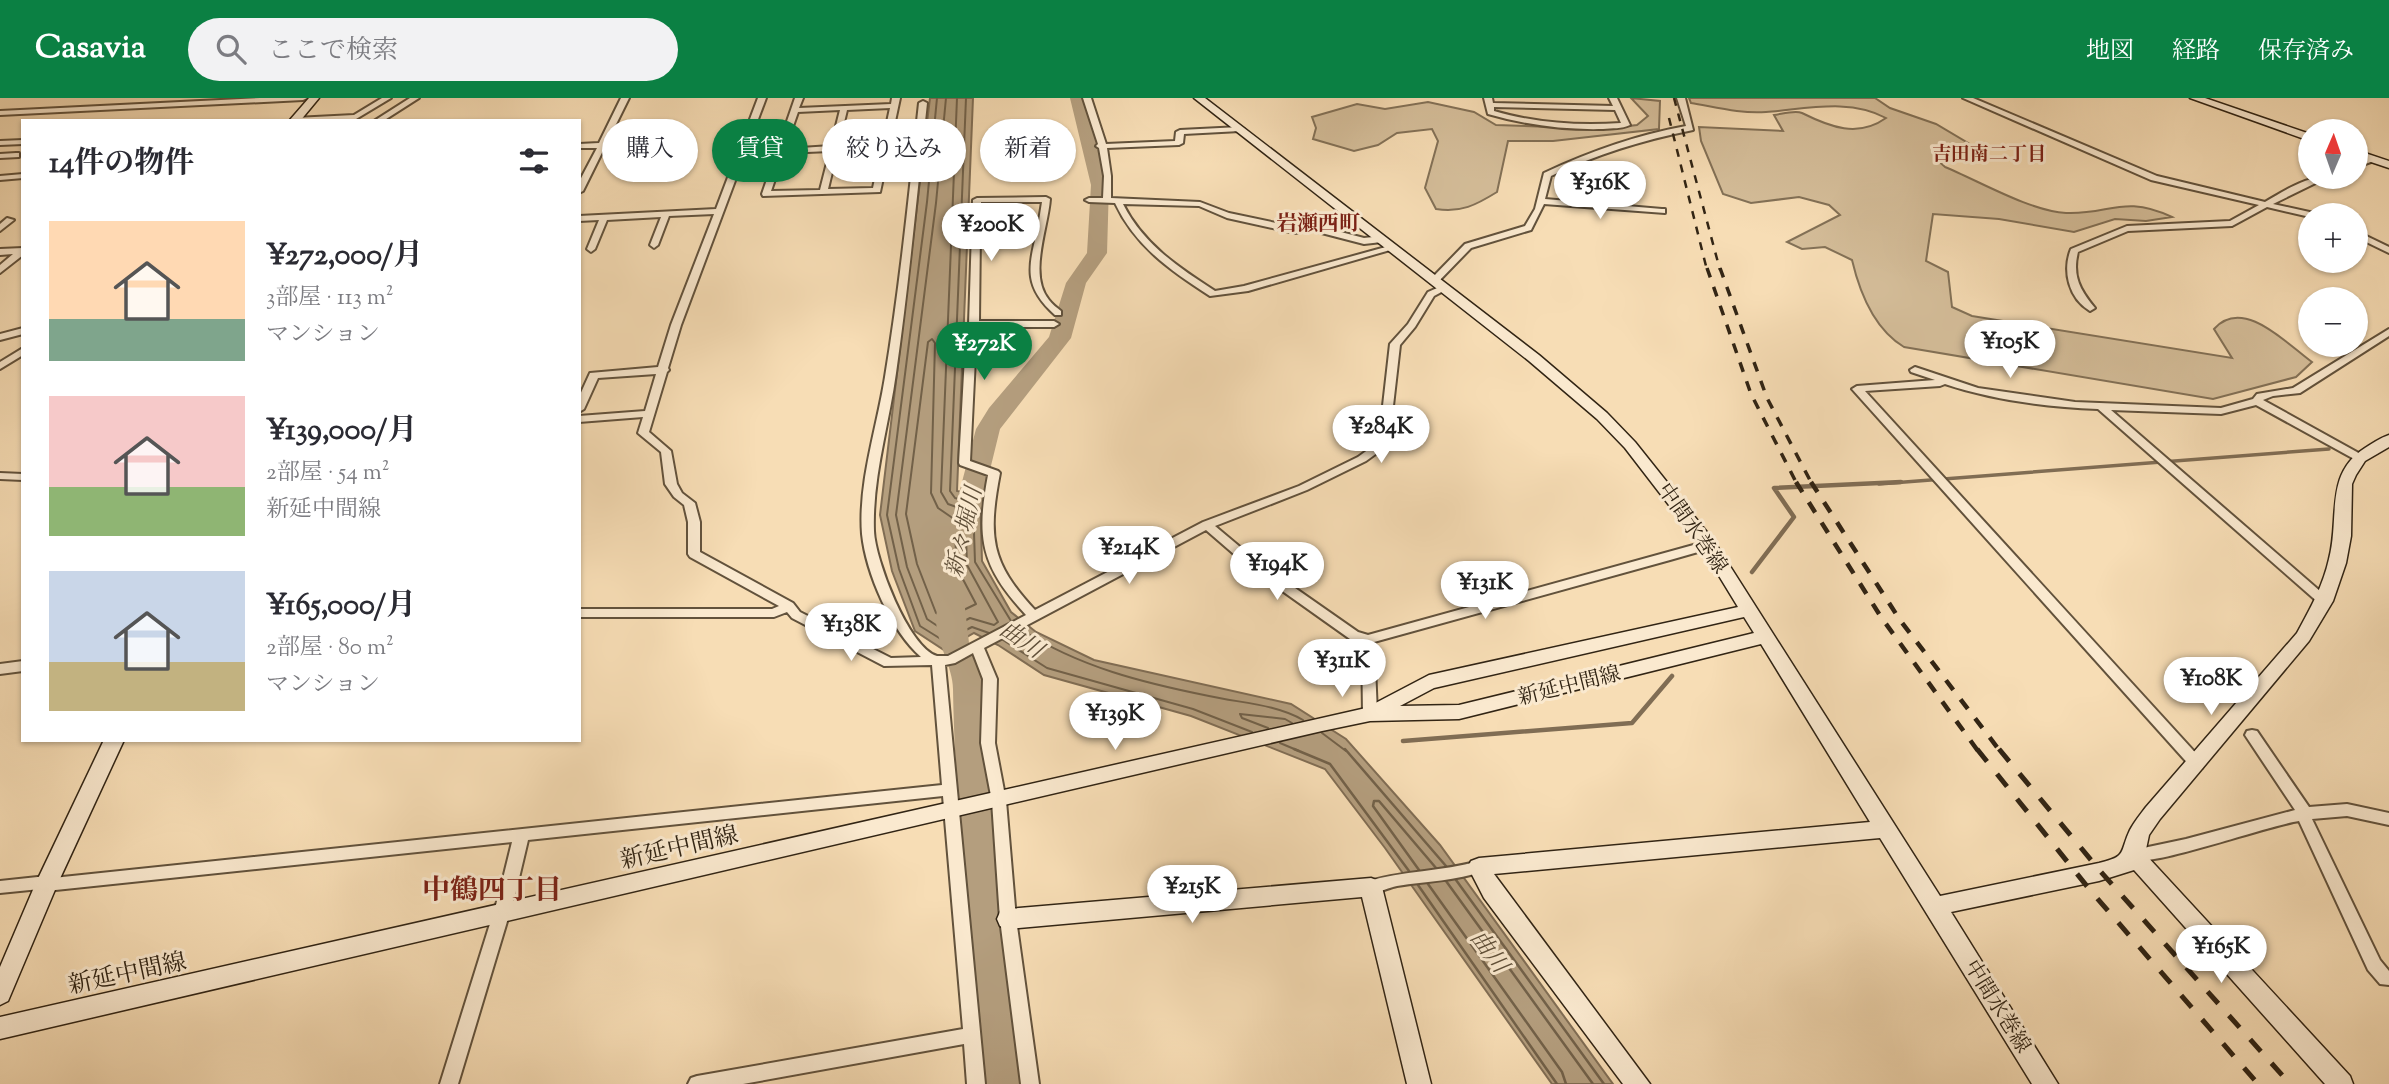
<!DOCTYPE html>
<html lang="ja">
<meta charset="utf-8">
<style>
body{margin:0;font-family:"Sorts Mill Goudy","Noto Serif JP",serif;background:#f2f2f3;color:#2b2b33;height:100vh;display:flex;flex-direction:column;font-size:26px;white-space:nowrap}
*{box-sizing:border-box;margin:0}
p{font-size:23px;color:#7c7c81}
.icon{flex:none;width:38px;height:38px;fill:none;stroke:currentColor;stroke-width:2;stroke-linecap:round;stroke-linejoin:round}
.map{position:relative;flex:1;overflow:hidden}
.side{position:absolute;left:21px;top:21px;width:560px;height:623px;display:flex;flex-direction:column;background:#fff;border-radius:0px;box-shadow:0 2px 5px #0004}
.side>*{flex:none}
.banner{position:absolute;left:602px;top:21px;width:665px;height:63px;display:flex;gap:14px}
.needle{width:46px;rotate:2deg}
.tools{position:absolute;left:2298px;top:21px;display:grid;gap:14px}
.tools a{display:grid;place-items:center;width:70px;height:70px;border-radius:50%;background:#fff;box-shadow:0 2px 5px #0004;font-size:35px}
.price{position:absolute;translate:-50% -60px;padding:0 16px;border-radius:24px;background:#fff;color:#222;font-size:23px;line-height:46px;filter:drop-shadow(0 2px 4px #0008)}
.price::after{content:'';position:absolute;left:50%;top:42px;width:21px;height:16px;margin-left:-10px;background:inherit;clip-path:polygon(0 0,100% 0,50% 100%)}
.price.current{background:#0b8043;color:#fff}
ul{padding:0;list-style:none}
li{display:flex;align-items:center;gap:21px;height:175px;padding:0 28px}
li span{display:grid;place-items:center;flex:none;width:196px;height:140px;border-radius:0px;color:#555}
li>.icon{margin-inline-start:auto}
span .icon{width:84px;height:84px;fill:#fffc;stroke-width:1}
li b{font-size:30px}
h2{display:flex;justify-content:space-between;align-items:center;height:84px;padding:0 28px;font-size:30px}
.tag{padding:0 24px;border-radius:32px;background:#fff;box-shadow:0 2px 5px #0004;font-size:24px;line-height:63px}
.tag.current{background:#0b8043;color:#fff}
header{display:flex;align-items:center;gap:42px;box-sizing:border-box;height:98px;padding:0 35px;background:#0b8043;color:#fff}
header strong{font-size:33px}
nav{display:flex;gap:38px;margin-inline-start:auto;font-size:24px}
.search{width:490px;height:63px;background:#f2f2f3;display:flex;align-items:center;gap:18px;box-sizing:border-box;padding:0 24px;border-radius:38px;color:#7c7c81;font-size:26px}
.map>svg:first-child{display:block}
</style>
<header>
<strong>Casavia</strong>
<div class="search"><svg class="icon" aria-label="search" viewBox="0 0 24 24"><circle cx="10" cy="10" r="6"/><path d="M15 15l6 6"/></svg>ここで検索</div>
<nav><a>地図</a><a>経路</a><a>保存済み</a></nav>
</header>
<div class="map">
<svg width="2389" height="986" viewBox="0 0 2389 986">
<rect width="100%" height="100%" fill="#f7ddb5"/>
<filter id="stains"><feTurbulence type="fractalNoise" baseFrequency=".00286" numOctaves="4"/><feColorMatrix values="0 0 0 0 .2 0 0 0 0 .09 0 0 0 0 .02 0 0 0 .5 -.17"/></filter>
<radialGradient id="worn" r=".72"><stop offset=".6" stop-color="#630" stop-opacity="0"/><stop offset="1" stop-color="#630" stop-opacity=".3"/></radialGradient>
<path fill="#d5be9a" stroke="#837157" stroke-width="2" d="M 1631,0 L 1660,3 L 1659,31 L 1553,43 L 1508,43 L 1497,94 C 1476,107 1461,115 1436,111 L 1425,90 L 1438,43 L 1432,31 L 1397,35 L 1378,47 L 1354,53 L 1313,41 L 1316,30 L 1312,19 L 1357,6 L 1385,11 L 1428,4 L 1474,14 L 1496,27 L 1603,31 L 1637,27 L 1648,18 Z
M 1689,0 L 1875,0 L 1890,10 L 1936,26 L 1968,45 L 1960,53 L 1936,61 L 1945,69 C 1979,83 2030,113 2066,115 C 2110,117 2123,96 2172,119 L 2146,123 L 2115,121 L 2074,134 L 1999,121 L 1933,116 L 1926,163 L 1948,174 L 1952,209 L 1972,218 L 2232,260 L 2214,231 C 2243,198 2287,246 2312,264 L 2296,279 L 2213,301 L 1904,249 C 1874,231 1860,196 1852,162 L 1825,149 L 1802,151 L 1787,144 L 1840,117 L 1829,107 L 1799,99 L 1751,105 L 1723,96 L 1701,43 L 1699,29 L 1783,33 L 1774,17 C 1782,16 1795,12 1802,15 C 1830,29 1858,40 1886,20 C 1850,0 1806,11 1766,14 C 1741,16 1715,9 1691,5 Z"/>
<path fill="#b49e7e" stroke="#806d54" stroke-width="2" d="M 930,0 L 973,0 L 957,393 L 980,398 L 982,463 L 1011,514 L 1036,534 L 1094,562 L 1291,606 L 1346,641 L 1440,747 L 1613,986 L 1552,986 L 1385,750 L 1325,671 L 1191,618 L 1044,577 L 998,547 L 974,535 L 944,552 L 915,533 L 892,473 L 880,417 Z"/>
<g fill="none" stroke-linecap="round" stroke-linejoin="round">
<path stroke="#726149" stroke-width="2" d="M 937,0 L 927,104 L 887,417 L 899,471 L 920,528 L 944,543 L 972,529 L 989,535
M 946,0 L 936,105 L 896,417 L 907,469 L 927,521 L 945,533 L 970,520 L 994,527 L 998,524 L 967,467 L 965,412 L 948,406 L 941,394 L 957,0
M 966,0 L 950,393 L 955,400 L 973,405 L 975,464 L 1011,523
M 932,241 L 935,245 L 931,395 L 938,410 L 954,421 L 957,470 L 976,506 L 945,521 L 936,515 L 917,466 L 906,416 L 928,244 Z
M 1022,532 C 1079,569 1144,585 1209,598 C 1240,605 1276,606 1303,622
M 1003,542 L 1047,570 L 1193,611 L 1252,634
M 1268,630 L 1242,620 L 1240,616 L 1285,621 L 1292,625
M 1322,635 L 1346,653
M 1280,645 L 1299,653"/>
<path stroke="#726149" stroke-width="2.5" d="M 1294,651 L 1330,666 L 1409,773
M 1345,651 L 1446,768
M 1419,772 L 1373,708 L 1374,703 L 1379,703 L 1436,770
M 1456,782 L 1604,986
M 1446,783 L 1593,986
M 1428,786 L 1562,974 L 1566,986
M 1418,787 L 1557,986"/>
<path stroke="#806d54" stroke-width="3.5" d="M 1879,386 L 2329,351"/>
<path stroke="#806d54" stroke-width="4.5" d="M 1752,474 L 1794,419 L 1774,390 L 1901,384
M 1403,643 L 1632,625 L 1672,578"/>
<path fill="#b49e7e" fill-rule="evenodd" d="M 1070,0 L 1086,0 L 1109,87 L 1107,155 L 1086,185 L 1071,240 L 1000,331 L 975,433 L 971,439 L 962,441 L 953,439 L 949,433 L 976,331 L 989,310 L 1049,239 L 1066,185 L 1087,155 L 1091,87 Z
M 951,500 L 961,503 L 965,510 L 969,545 L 983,580 L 986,655 L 1026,986 L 986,986 C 973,855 955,723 953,591 C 953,563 925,530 941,503 Z"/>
<defs>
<path id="street" d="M 260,0 L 307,0 L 303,2 L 0,17 L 0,13 Z
M 382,0 L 391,0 L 356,21 L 291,22 L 295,20 L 354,17 Z
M 410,0 L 419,0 L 383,23 L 374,23 Z
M 621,0 L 629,0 L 583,93 L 579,95 L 579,84 L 597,50 L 579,50 L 579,46 L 599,45 Z
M 758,0 L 766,0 L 681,227 L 668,270 L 669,272 L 667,274 L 649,334 L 671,353 L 677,386 L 682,395 L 695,405 L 700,424 L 700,454 L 793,505 L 800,514 L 891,560 L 921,559 C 891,533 866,475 862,436 C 858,384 877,330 885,279 C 900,188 909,96 919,5 L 923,3 L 927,5 C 917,95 909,185 896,275 C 889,327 872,380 874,433 C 875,461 908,549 937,558 C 938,558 947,558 948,558 L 1026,517 C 981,468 976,441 988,377 L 960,367 L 959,365 L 966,240 L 969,226 L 973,102 L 977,100 L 1046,99 L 1050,101 C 1048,130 1028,177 1049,202 C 1052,206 1057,210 1061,213 L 1061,217 L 1055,217 C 1024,189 1028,171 1037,134 L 980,134 L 979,223 L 1054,223 L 1059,226 L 1054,229 L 978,229 L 976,240 L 970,363 L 998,373 L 1000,375 C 988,438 990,464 1035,512 L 1203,424 L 1299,388 L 1358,359 L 1369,351 L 1380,334 L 1390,246 L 1408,226 L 1428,194 L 1444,187 L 1449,190 L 1434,198 L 1415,229 L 1400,247 L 1390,334 L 1377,355 L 1366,363 L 1307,392 L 1215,428 L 1258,464 L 1358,534 L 1368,537 L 1708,443 L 1714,447 L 1712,450 L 1670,462 L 1374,544 L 1377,616 L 1375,620 L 1365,620 L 1363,616 L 1362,544 L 1350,541 L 1250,470 L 1206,432 L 984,550 L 997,581 L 995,645 L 1006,703 L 1016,821 L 1039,986 L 1021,986 L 1000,821 L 992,703 L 981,645 L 983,581 L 973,555 L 955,565 L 945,567 L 985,986 L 967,986 L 964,946 L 743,986 L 688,986 L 691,980 L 697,978 L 963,931 L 943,698 L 528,742 L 515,797 L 458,986 L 440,986 L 499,797 L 512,744 L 46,793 L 40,791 L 0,795 L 0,783 L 47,778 L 53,780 L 942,687 L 932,567 L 884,568 L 792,520 L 787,514 L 774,519 L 579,519 L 579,511 L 772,511 L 779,508 L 690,459 L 688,456 L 688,424 L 684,407 L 674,399 L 665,386 L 661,354 L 638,335 L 643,319 L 579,324 L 579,318 L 645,313 L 656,276 L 598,280 L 584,311 L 579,314 L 579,299 L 590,275 L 658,269 L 671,227 L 714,116 L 669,118 L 658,147 L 654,150 L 650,147 L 661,119 L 607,122 L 595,151 L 591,154 L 587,151 L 599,122 L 579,123 L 579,118 L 716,111 ZM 981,104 L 1042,104 L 1038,129 L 981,129 Z
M 795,0 L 803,0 L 799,10 L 891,6 L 892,0 L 900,0 L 880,94 L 763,98 L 762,96 ZM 890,10 L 873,90 L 828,91 L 847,12 ZM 840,12 L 831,48 L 785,51 L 798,14 ZM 830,53 L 820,92 L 771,93 L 784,55 Z
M 1083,0 L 1091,0 L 1106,46 L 1175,43 L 1176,34 L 1180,32 L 1240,29 L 1244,31 L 1240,33 L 1184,36 L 1183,45 L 1179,47 L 1107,50 L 1111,78 L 1111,100 L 1200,104 L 1229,115 L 1295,129 L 1310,126 L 1364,140 L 1382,138 L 1386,141 L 1382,144 L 1364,146 L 1310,132 L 1295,135 L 1227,120 L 1199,108 L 1123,106 C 1143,146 1178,169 1215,193 L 1244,188 L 1393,147 L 1397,150 L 1248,193 L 1210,198 C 1171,173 1135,148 1115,105 L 1089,104 L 1085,102 L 1089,100 L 1103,100 L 1104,78 L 1099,50 L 1096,48 L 1098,46 Z
M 1484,0 L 1492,0 L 1493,5 L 1613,8 L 1609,0 L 1617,0 L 1630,27 C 1622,31 1612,30 1603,31 C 1564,32 1526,27 1488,16 ZM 1494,9 L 1615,12 L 1621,25 C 1578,28 1536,25 1494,13 Z
M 1677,0 L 1685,0 L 1693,32 C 1643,42 1597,56 1551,78 L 1545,101 L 1662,111 L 1665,111 L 1665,115 L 1544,106 L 1531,132 L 1471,150 L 1437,185 L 1431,185 L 1431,181 L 1465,146 L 1525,128 L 1535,111 L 1544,75 C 1589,54 1636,37 1686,28 Z
M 1963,0 L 1973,0 L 2157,78 L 2265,104 C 2284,93 2306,78 2328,79 L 2273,106 L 2314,115 L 2315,117 L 2310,117 L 2310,119 L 2267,109 L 2232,128 L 2128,133 L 2078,154 C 2072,178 2080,192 2095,210 L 2090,213 C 2069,201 2062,173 2071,151 L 2127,128 L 2230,123 L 2259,107 L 2151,82 Z
M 23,42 L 23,46 L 0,47 L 0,43 Z
M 16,55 L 19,55 L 19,59 L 0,60 L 0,56 Z
M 2371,59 L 2374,59 L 2374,63 L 2356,69 L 2356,64 Z
M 23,76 L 23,80 L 0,82 L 0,78 Z
M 7,120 L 14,122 L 0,133 L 0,126 Z
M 2356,133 L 2389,149 L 2389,155 L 2356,139 Z
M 23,150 L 23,157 L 0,175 L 0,167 L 13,156 L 0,157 L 0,151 Z
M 23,230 L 23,236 L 0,242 L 0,236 Z
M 2389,231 L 2389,238 L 2300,295 L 2273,298 L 2263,302 L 2364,358 L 2365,360 L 2364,362 L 2356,362 L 2256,307 L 2221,316 L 2111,312 L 2328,500 L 2330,503 L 2324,507 L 2320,506 L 2098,311 C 2047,309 1993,302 1945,286 L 1940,288 L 1865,293 L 2202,662 L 2204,666 L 2202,670 L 2197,671 L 2192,670 L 1852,291 L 1857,288 L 1935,282 L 1911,274 L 1910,272 L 1915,269 L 1978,290 L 2075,304 L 2221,310 L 2253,301 L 2257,296 L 2293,290 Z
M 23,250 L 23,257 L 0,271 L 0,264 Z
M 0,375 L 23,376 L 23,382 L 0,381 Z
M 23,563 L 23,573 L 0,576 L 0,566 Z
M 2252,632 L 2257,633 L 2309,709 L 2347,706 L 2389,715 L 2389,727 L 2347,718 L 2312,721 L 2380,862 L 2389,873 L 2389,887 L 2380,886 L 2368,872 L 2299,723 C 2266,728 2151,770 2129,762 L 2126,758 L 2129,754 L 2134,752 L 2186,741 L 2295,712 L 2245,637 L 2247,633 Z
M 1479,763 L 1484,765 L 1487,769 L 1484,773 C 1456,783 1427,783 1397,788 C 1387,790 1375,797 1366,794 L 1363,789 L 1366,784 C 1403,772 1442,774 1479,763 Z"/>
<path id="secondary" d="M 309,0 L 319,0 L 300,23 L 289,23 Z
M 1194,0 L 1205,0 L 1539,257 L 1607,315 L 1635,344 L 1714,443 L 1940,798 L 2099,765 C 2128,758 2119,755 2130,732 C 2134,724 2140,717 2146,709 L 2297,535 C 2310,511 2323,488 2329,461 C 2340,420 2324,376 2365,350 C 2373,345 2380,340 2389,337 L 2389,349 L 2365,363 L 2356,377 L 2352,386 L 2351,438 L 2346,465 L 2333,503 L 2309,543 L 2160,721 L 2149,737 L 2145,756 L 2350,978 L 2353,986 L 2325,986 L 2134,772 L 2099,783 L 1951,814 L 2058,986 L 2032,986 L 1880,740 L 1494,776 L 1650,986 L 1623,986 L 1484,800 L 1468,769 L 1471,763 L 1479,760 L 1870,724 L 1761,546 L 1459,621 L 1370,623 L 1322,633 L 0,941 L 0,919 L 1366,610 L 1429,577 L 1738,509 L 1702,450 L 1625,350 L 1597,321 L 1529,263 ZM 1744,519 L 1754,535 L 1459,607 L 1400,608 L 1434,590 Z
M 2190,0 L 2205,0 L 2310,36 L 2310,43 Z
M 2356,52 L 2389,63 L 2389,70 L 2356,59 Z
M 104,642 L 124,642 L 57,787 L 8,903 L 0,907 L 0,869 L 35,787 Z
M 1371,780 L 1379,783 L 1382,789 L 1431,986 L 1407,986 L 1362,799 L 1008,831 L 1000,828 L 997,821 L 1000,814 L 1008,811 Z"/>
</defs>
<use href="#street" stroke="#62523c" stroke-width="4"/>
<use href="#secondary" stroke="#312414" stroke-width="3"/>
<use href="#street" fill="#fae9cf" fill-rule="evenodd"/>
<use href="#secondary" fill="#fae9cf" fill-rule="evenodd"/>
<path stroke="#312414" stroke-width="2.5" stroke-dasharray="8 8" stroke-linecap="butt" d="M 1674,0 L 1720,172
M 1669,20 L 1707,172"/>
<path stroke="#312414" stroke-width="3.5" stroke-dasharray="10 10" stroke-linecap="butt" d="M 1707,170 L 1751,296 L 1797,386
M 1720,170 L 1767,300 L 1812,386"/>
<path stroke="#312414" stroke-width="4.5" stroke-dasharray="12 12" stroke-linecap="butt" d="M 1796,384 L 1881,519 L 1978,653
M 1811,384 L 1900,522 L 2000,653"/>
<path stroke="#312414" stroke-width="5" stroke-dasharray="16 16" stroke-linecap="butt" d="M 1977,651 L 2090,792 L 2258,986
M 1999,651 L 2101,774 L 2290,986"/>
</g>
<g text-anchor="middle" stroke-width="6" stroke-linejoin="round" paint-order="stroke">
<g font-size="19" font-weight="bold" fill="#7a1f14" stroke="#fae9cf">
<text x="1989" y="62">吉田南二丁目</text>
</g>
<g font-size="21" font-weight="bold" fill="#7a1f14" stroke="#fae9cf">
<text x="1318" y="132">岩瀬西町</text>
</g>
<g font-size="21" fill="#312414" stroke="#fae9cf">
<text transform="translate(1693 430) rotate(55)" y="7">中間水巻線</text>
<text transform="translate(1569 587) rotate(-14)" y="7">新延中間線</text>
<text transform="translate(1998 908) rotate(58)" y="7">中間水巻線</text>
</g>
<g font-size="23" font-style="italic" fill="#5f4f39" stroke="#fae9cf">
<text transform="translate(963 434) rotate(-77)" y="8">新々堀川</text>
<text transform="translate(1022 541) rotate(34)" y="8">曲川</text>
<text transform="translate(1490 853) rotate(53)" y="8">曲川</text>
</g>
<g font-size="24" fill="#312414" stroke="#fae9cf">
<text transform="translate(679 749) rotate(-13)" y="8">新延中間線</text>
<text transform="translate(127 875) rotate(-12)" y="8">新延中間線</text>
</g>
<g font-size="28" font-weight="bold" fill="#7a1f14" stroke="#fae9cf">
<text x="492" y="801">中鶴四丁目</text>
</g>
</g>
<rect width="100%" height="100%" filter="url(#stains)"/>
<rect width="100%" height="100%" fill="url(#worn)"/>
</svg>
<div class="tools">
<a><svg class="needle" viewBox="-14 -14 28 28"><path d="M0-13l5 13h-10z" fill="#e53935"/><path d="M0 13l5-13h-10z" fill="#7c7c81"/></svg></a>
<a>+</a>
<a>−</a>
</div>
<b class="price" style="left:1600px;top:123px">¥316K</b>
<b class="price" style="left:991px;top:165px">¥200K</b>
<b class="price" style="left:2010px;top:282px">¥105K</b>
<b class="price current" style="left:984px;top:284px">¥272K</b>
<b class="price" style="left:1381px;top:367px">¥284K</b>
<b class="price" style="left:1129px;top:488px">¥214K</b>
<b class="price" style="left:1277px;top:504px">¥194K</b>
<b class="price" style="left:1485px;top:523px">¥131K</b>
<b class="price" style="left:851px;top:565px">¥138K</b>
<b class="price" style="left:1342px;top:601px">¥311K</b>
<b class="price" style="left:2211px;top:619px">¥108K</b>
<b class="price" style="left:1115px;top:654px">¥139K</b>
<b class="price" style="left:1192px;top:827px">¥215K</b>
<b class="price" style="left:2221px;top:887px">¥165K</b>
<div class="banner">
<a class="tag">購入</a>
<a class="tag current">賃貸</a>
<a class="tag">絞り込み</a>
<a class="tag">新着</a>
</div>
<section class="side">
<h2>14件の物件<svg class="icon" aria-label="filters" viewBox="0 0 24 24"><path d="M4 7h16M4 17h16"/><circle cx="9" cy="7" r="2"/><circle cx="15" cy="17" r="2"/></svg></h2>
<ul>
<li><span style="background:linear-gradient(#ffd9b3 70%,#7fa58c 0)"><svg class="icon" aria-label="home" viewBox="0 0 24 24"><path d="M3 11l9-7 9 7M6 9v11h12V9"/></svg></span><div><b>¥272,000/月</b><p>3部屋 · 113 m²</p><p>マンション</p></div></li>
<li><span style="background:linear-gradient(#f6c9c9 65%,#8fb573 0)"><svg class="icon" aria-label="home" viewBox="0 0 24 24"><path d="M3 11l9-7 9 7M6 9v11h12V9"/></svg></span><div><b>¥139,000/月</b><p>2部屋 · 54 m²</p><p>新延中間線</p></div></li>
<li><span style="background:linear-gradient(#c9d6e8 65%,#c2b280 0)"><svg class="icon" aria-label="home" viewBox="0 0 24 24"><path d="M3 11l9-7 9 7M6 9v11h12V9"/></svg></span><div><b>¥165,000/月</b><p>2部屋 · 80 m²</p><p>マンション</p></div></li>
</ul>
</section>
</div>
